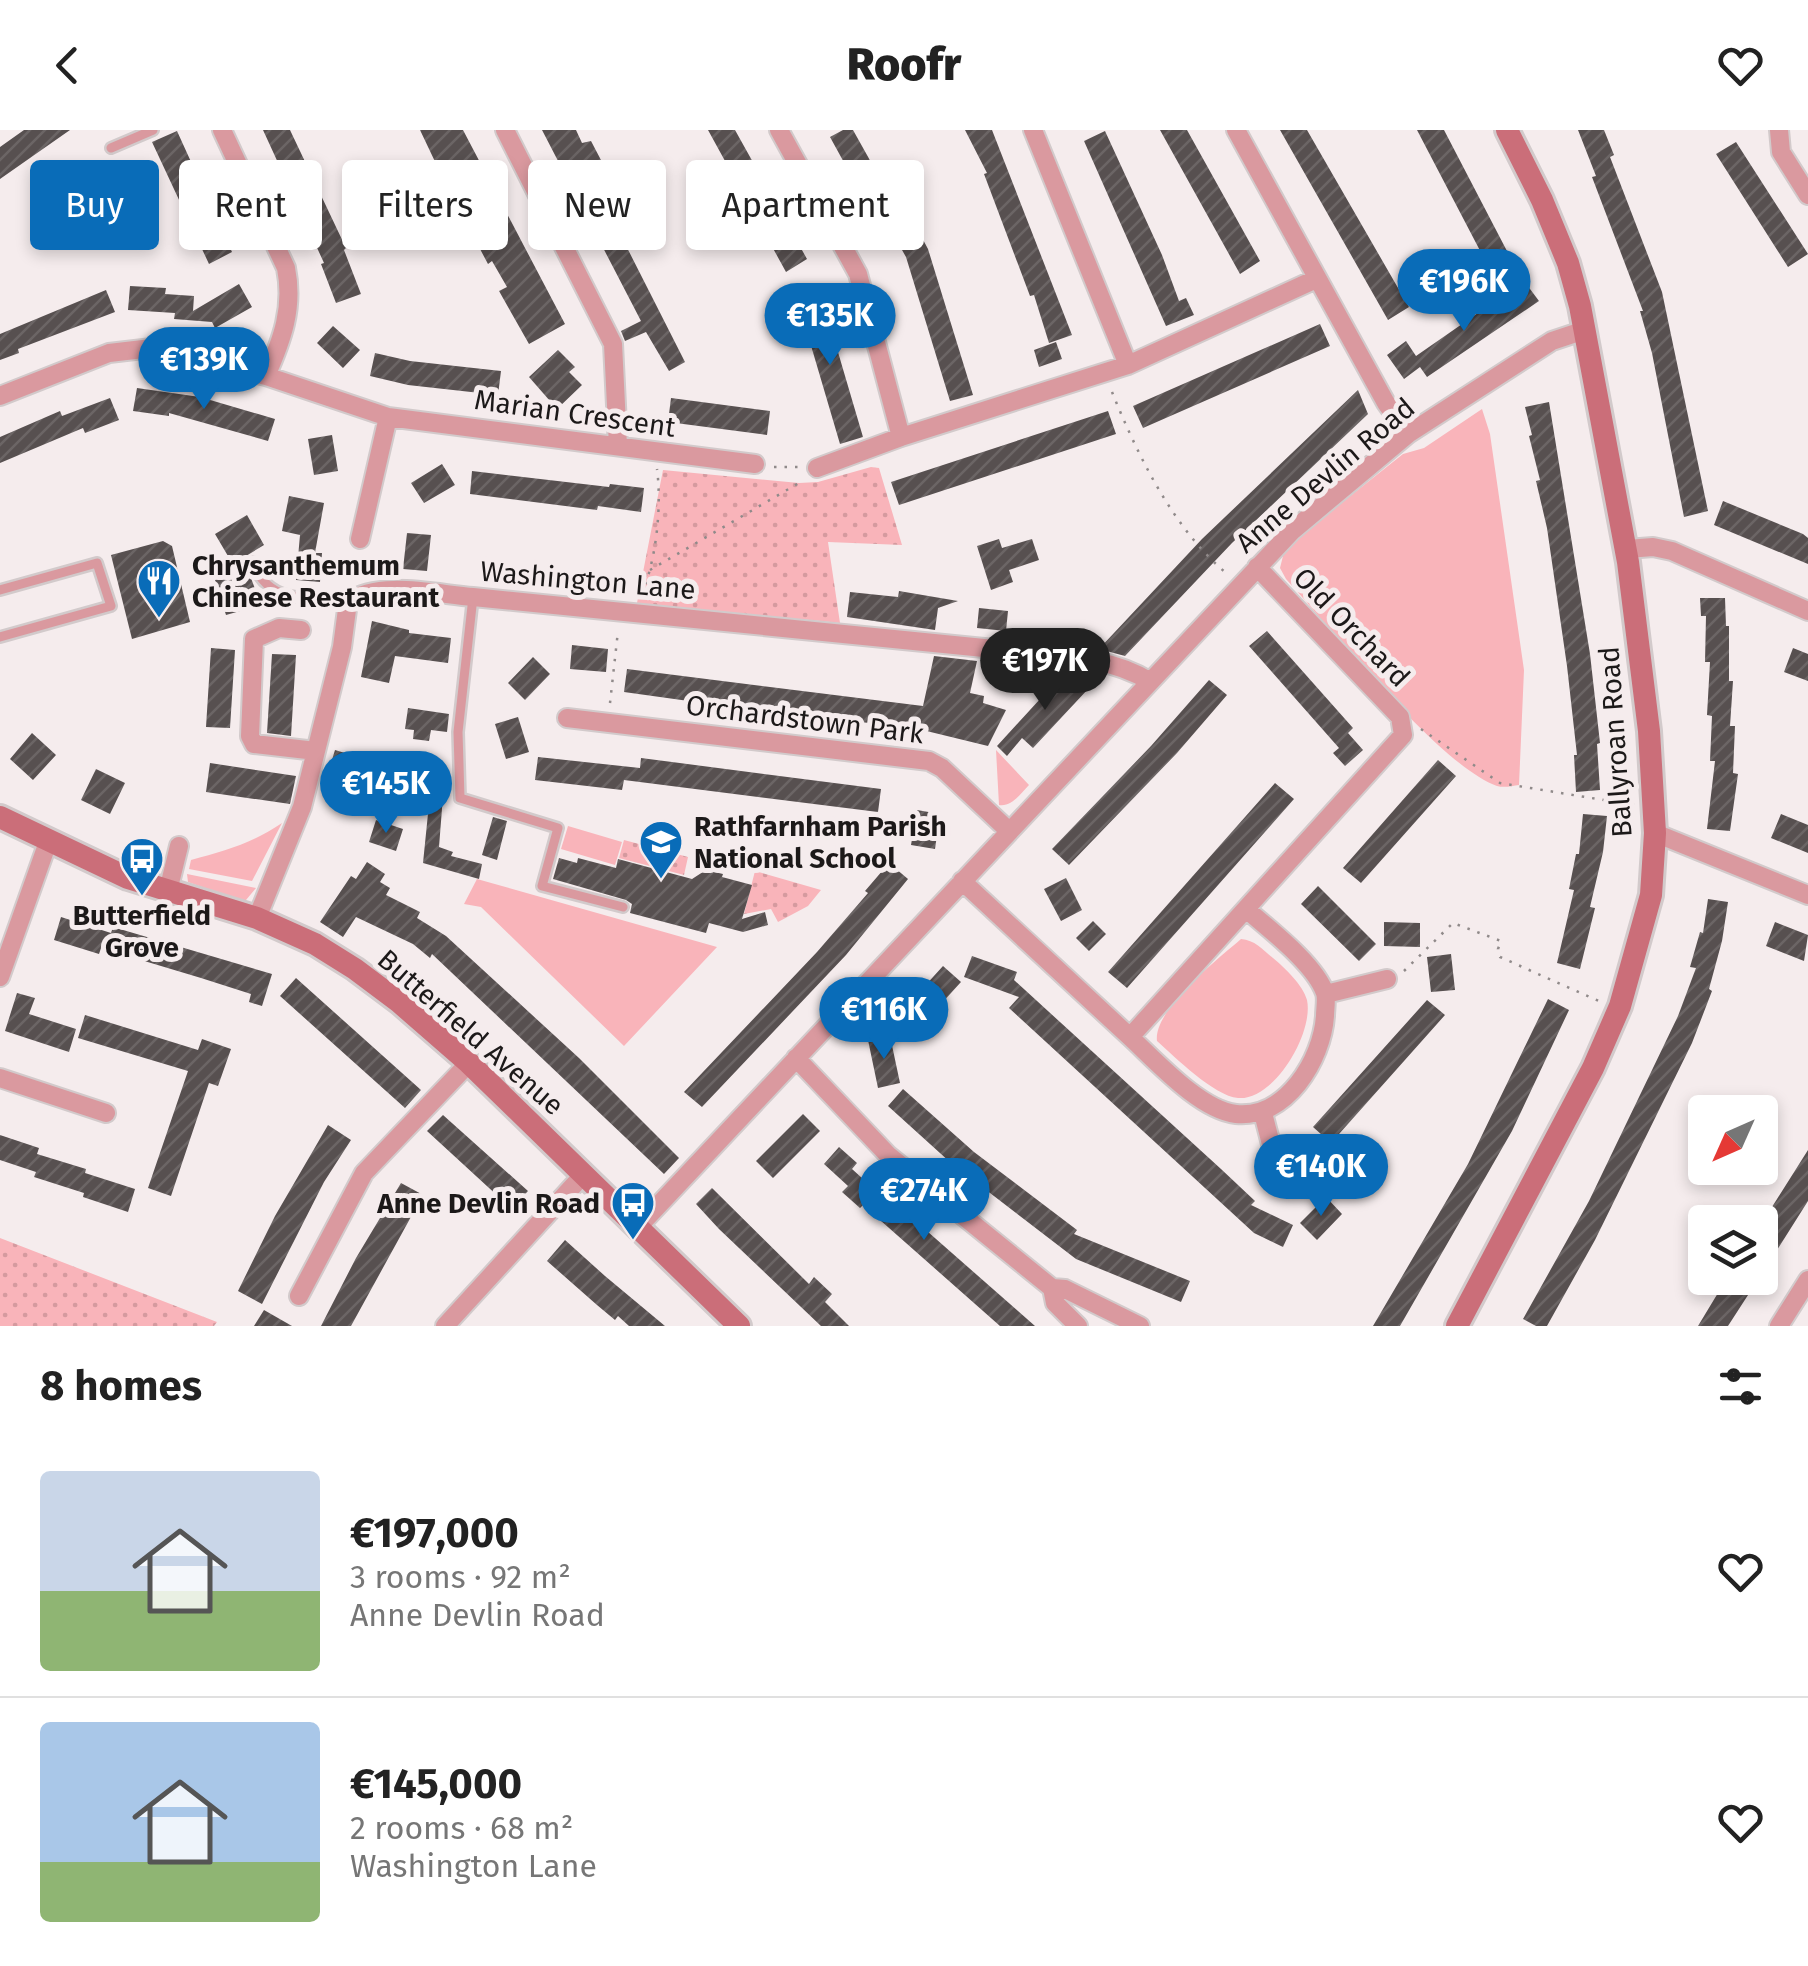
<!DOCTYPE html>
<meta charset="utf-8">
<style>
body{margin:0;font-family:"Fira Sans",sans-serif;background:#f2f2f2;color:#222;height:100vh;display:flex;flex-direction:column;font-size:38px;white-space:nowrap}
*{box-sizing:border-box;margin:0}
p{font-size:32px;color:#767676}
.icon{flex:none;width:55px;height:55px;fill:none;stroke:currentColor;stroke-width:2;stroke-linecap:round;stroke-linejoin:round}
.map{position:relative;height:1196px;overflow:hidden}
.sheet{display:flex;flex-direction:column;background:#fff;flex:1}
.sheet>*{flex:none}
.banner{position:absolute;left:30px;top:30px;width:1000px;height:90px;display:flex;gap:20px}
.needle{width:65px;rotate:225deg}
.fabs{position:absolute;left:1688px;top:965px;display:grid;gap:20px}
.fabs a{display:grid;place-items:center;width:90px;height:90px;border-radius:10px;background:#fff;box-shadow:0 5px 15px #0003;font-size:50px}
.price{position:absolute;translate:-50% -85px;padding:0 22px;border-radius:35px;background:#096cb8;color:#fff;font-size:32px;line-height:65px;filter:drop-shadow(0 2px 5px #0008)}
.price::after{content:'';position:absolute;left:50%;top:60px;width:30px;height:22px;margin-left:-15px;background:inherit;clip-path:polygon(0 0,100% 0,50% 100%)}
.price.active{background:#222;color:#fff}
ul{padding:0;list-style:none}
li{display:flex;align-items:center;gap:30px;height:250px;padding:0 40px}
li+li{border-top:2px solid #e0e0e0}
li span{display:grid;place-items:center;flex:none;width:280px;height:200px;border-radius:10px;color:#555}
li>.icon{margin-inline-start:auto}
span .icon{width:120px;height:120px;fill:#fffc;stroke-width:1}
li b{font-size:42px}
h2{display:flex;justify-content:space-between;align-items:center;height:120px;padding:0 40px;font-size:42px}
.tag{padding:0 35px;border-radius:10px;background:#fff;box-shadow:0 5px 15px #0003;font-size:35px;line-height:90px}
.tag.active{background:#096cb8;color:#fff}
header{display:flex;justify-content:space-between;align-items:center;height:130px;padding:0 40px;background:#fff;font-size:45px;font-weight:800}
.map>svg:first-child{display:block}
</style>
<header><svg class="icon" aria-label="back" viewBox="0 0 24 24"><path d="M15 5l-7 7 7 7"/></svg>Roofr<svg class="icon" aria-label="heart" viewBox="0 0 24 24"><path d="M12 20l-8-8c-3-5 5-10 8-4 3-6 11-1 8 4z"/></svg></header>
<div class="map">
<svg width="1808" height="1196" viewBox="0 0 1808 1196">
<defs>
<pattern id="park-dots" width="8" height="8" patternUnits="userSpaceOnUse" patternTransform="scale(2.5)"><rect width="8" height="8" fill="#f9b4ba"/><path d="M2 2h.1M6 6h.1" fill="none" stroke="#d59a9f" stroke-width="1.8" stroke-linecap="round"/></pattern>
<pattern id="building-hatch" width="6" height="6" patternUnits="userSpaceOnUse" patternTransform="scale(2.5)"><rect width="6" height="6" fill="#575050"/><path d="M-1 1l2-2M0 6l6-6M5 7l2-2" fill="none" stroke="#6b6565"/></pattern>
</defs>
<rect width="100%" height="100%" fill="#f5eced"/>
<path fill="#f9b4ba" d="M 1482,279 L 1490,304 L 1524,540 L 1519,655 C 1512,656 1504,658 1497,656 C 1440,636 1331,498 1286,449 L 1280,438 L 1285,418 L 1403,324 L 1424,318 Z
M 996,620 L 1029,655 C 1020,664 1012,677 999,675 Z
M 282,693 L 252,751 L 189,739 L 191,730 C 225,721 253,713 282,693 Z
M 568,696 L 622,712 L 615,735 L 561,719 Z
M 187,744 L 256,758 L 246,770 L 238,770 L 188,752 Z
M 477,749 L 717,817 L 624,916 L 481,777 L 464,774 Z
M 1241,809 C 1255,810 1263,820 1273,828 C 1285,838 1303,855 1307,870 C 1314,903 1274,971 1238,968 C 1214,966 1175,927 1157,911 C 1153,880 1218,829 1241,809 Z"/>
<path fill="url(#park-dots)" d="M 871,337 L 879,338 L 902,415 L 828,412 L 840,493 C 772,485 704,486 636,478 L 663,340 L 799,353 L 818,352 Z
M 624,710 L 688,727 L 684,745 L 619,728 Z
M 755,741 L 821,760 L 808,776 L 778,792 L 771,779 L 744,784 Z
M 0,1108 L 217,1192 L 214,1196 L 0,1196 Z"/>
<path fill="url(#building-hatch)" d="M 24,0 L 70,0 L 0,49 L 0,17 Z
M 263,0 L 290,0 L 346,118 L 344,120 L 361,164 L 336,173 L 321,134 L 324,133 Z
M 420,0 L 463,0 L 565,194 L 529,214 L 499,161 L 507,157 L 492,131 L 488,134 L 455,72 L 442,80 L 434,72 L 434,66 L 448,59 Z
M 542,0 L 576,0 L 582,13 L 591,11 L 602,32 L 597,35 L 621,82 L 613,90 L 685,232 L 669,241 L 646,202 L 625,211 L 621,201 L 641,191 Z
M 708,0 L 735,0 L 807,129 L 786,142 Z
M 843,0 L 853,0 L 905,93 L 912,89 L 928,119 L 973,265 L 950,271 L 906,127 L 881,83 L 874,87 L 830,7 Z
M 965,0 L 992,0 L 1072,205 L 1049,213 L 1034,165 L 1030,166 L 984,44 L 987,43 Z
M 1160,0 L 1187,0 L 1260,131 L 1240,144 Z
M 1280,0 L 1307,0 L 1409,177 L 1388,190 Z
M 1417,0 L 1444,0 L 1508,123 L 1487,134 Z
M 1578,0 L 1604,0 L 1614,25 L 1610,27 L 1662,162 L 1708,381 L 1684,387 L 1652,223 L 1640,181 L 1643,181 L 1592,47 L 1596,46 Z
M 177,1 L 232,122 L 209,134 L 152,12 Z
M 1105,1 L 1162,125 L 1179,171 L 1186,168 L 1194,185 L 1166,196 L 1084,11 Z
M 1736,12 L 1808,124 L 1788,137 L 1716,24 Z
M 1524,151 L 1539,171 L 1427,247 L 1420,237 L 1404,249 L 1387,225 L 1406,211 L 1416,226 Z
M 239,154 L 252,177 L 215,198 L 212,192 L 174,189 L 175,183 L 128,180 L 130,156 L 166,158 L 165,164 L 194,166 L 193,181 Z
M 106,160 L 115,182 L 18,219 L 19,223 L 0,230 L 0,204 Z
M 820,161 L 863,307 L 840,314 L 797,168 Z
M 1320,194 L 1330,216 L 1143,298 L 1133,276 Z
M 333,196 L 360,220 L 343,238 L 317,213 Z
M 1056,212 L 1062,229 L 1039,237 L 1034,220 Z
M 558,220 L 575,237 L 569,242 L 582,255 L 557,279 L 529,247 Z
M 375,223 L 410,231 L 501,241 L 498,265 L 408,255 L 370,246 Z
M 137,258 L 200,267 L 275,289 L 268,311 L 169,283 L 169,286 L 133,281 Z
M 1358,260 L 1368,284 L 1232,413 L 1125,526 L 1099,519 L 1202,409 Z
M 110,268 L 119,290 L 85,303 L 83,298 L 0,333 L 0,307 L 60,281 L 62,286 Z
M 671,268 L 770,281 L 767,305 L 668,292 Z
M 1549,272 L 1590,524 L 1600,613 L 1597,614 L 1600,660 L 1576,662 L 1574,625 L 1577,625 L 1567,536 L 1547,398 L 1536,351 L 1540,350 L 1529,306 L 1532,305 L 1525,277 Z
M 1108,281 L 1116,304 L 899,375 L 891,352 Z
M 332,305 L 338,341 L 314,345 L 308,309 Z
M 442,334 L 455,355 L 424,373 L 411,353 Z
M 472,341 L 609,357 L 610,354 L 644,358 L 641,382 L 598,376 L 597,380 L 470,364 Z
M 289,366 L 324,373 L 315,423 L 322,423 L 320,452 L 296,450 L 300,405 L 282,401 Z
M 1723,371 L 1803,404 L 1808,408 L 1808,434 L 1714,395 Z
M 247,385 L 264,415 L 246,426 L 245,432 L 261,475 L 226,485 L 215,450 L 238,443 L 215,404 Z
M 407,403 L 431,405 L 427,441 L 403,439 Z
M 999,409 L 1002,418 L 1032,409 L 1039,430 L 1009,440 L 1013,452 L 991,460 L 977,416 Z
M 163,411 L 172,416 L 190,492 L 132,509 L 111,425 Z
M 899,461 L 958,471 L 938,478 L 935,500 L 847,487 L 850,462 L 898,467 Z
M 1700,468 L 1725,468 L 1726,496 L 1729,496 L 1729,551 L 1733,551 L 1730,596 L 1735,596 L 1733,643 L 1738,644 L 1730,701 L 1707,699 L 1715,631 L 1710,631 L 1712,586 L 1707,585 L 1710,532 L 1705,532 L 1706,486 L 1701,486 Z
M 979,478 L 1008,481 L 1006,501 L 977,498 Z
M 372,491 L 409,500 L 409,503 L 451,508 L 448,533 L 395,526 L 389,553 L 361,547 Z
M 1267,501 L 1353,598 L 1348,603 L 1363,620 L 1345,636 L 1333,623 L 1339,618 L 1249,516 Z
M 572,515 L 608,519 L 606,542 L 570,539 Z
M 211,518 L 235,520 L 230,598 L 206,597 Z
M 1793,518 L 1808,524 L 1808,551 L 1784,542 Z
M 272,524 L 296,525 L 291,606 L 267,603 Z
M 934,526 L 977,531 L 970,563 L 984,566 L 983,573 L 1006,580 L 988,616 L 906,596 L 811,588 L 624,562 L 627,539 L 923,576 Z
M 533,527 L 550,544 L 525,570 L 508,553 Z
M 1070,543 L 1089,558 L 1033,618 L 1022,608 L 1007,626 L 997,616 L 1063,544 L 1066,547 Z
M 1209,550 L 1227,565 L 1177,623 L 1069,735 L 1052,719 L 1151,616 Z
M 408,578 L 449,584 L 447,602 L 431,600 L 429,611 L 413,609 L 414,600 L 405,599 Z
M 518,587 L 529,622 L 506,629 L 495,594 Z
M 32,603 L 56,625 L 33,650 L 10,629 Z
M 335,620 L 395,638 L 391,651 L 377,647 L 374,657 L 328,643 Z
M 538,627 L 640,638 L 641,628 L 881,659 L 878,682 L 624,650 L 622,660 L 535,650 Z
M 1438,630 L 1456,646 L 1361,753 L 1343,738 Z
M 210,633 L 296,646 L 290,674 L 206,662 Z
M 96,639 L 125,653 L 110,684 L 81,670 Z
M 1275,653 L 1294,669 L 1127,858 L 1108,842 Z
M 430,664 L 443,666 L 439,717 L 453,722 L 451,726 L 482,734 L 479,749 L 423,733 Z
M 917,680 L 940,684 L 935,719 L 911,715 Z
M 1583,684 L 1607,686 L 1603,722 L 1590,777 L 1595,778 L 1580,839 L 1557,833 L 1574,760 L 1569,759 L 1576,724 L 1579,724 Z
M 1781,684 L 1808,695 L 1808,723 L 1771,708 Z
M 493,687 L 507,691 L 497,730 L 482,725 Z
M 376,690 L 403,699 L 396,721 L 369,712 Z
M 559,728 L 577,733 L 578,728 L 616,738 L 618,729 L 692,749 L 706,740 L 723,744 L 722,747 L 752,755 L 742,789 L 765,782 L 768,795 L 743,802 L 709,793 L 706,803 L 630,783 L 632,774 L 626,770 L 553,749 Z
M 367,732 L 385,744 L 380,752 L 390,758 L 386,765 L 420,782 L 417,788 L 446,806 L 579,928 L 679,1028 L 664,1044 L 432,824 L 430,828 L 413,814 L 356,787 L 343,807 L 320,792 L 351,746 L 356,749 Z
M 889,733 L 908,749 L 846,825 L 702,977 L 684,962 L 817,822 L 868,763 L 865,761 Z
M 1066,748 L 1082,780 L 1061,791 L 1044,759 Z
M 1318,756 L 1376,814 L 1359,831 L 1301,774 Z
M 1708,769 L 1728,772 L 1722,811 L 1709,859 L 1712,861 L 1692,913 L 1595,1110 L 1547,1196 L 1536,1196 L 1523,1189 L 1589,1071 L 1678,886 L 1696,838 L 1690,837 L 1700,802 L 1703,803 Z
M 61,787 L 111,803 L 113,797 L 272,844 L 262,876 L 249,872 L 251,864 L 201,848 L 101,818 L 99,824 L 54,810 Z
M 1093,791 L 1106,804 L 1089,821 L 1076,808 Z
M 1384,792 L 1420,793 L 1420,817 L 1384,816 Z
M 1775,792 L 1808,805 L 1804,831 L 1766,816 Z
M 1451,824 L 1455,860 L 1431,862 L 1427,827 Z
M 972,826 L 1017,842 L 1014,850 L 1221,1039 L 1255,1071 L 1251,1075 L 1293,1095 L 1283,1117 L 1254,1103 L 1009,878 L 1019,867 L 964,847 Z
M 943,836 L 961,852 L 912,906 L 894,890 Z
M 296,848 L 421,960 L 405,978 L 280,866 Z
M 17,863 L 35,868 L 29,884 L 76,899 L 69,922 L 5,901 Z
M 1548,869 L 1569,880 L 1512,1001 L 1400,1196 L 1373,1196 L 1468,1034 Z
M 1427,870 L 1445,885 L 1331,1013 L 1313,997 Z
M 85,885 L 198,920 L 202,909 L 231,919 L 218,956 L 209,953 L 171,1066 L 148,1058 L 188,941 L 78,908 Z
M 890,906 L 900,953 L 878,958 L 868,910 Z
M 903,959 L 974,1022 L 1077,1100 L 1074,1104 L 1190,1151 L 1181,1172 L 1076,1129 L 951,1033 L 888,976 Z
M 803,984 L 820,1001 L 773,1048 L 756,1031 Z
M 443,985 L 528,1061 L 512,1079 L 427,1001 Z
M 328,995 L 351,1010 L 324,1052 L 262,1174 L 238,1161 L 275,1086 Z
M 0,1005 L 39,1018 L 37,1024 L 86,1039 L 85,1043 L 135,1059 L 128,1082 L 83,1067 L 84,1063 L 34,1047 L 36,1042 L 0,1030 Z
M 839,1017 L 857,1033 L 852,1039 L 883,1067 L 886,1065 L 1035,1196 L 1000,1196 L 863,1075 L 860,1078 L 842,1062 L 848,1056 L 824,1034 Z
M 1344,1020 L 1348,1056 L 1325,1059 L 1320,1023 Z
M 1808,1020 L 1808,1071 L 1760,1147 L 1760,1096 Z
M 401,1053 L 425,1066 L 414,1086 L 412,1085 L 351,1196 L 321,1196 L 356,1128 Z
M 712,1058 L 809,1154 L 814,1147 L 832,1164 L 825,1172 L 849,1196 L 821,1196 L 719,1099 L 696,1074 Z
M 1326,1067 L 1342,1084 L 1317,1110 L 1300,1093 Z
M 565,1110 L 605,1146 L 665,1196 L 629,1196 L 618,1186 L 615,1190 L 597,1175 L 547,1131 Z
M 1727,1148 L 1759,1148 L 1728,1196 L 1698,1196 Z
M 264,1180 L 292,1196 L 254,1196 Z"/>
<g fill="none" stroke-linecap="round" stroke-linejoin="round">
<defs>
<path id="lane" d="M 111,18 L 153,0
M 253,432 C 268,476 309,466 348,472
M 0,460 L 97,433 L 111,476 L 0,507
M 473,467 L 458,602 L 460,668 L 558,698 L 542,756 L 623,777"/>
<path id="street" d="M 222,0 L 286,138 C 294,178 282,210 266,246
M 505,0 L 613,214 L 618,316
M 779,0 L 858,144 L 901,307
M 1033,0 L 1128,235
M 1236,0 L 1386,273 L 1408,304
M 1779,0 L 1781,22 L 1808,65
M 0,266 L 109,223 L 152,218 L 266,246 L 388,287 L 755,334
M 817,338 L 901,307 L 1128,235 L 1316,149
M 360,409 L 388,287
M 1627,419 L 1653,417 L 1672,421 L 1808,481
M 301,500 L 279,498 L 254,509 L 250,606 L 254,614 L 316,621
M 567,588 L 929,631 L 942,638 L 1009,701
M 1655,703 L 1808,765
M 962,751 L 1130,907 L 1403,605 L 1400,587 L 1257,437
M 168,761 L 179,716
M 257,788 L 302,677 L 342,517 L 348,472 C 380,450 435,464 473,467 L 1004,520 C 1052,526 1107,525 1149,551
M 0,847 L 48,712
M 1326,864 L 1387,849
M 1130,907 C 1156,931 1200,980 1236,984 C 1286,989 1322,930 1325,886 C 1325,879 1327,869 1325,863 C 1315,834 1269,799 1246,779
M 796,928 L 888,1025 L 1052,1158 L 1065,1159 L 1140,1196
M 0,948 L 106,983
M 1263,983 L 1281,1053
M 638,1097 L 1292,401 L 1408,304 L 1552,211 L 1585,200
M 1052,1158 L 1055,1173 L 1078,1196
M 299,1166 L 364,1043 L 469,933
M 445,1196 L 584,1044
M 1779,1196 L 1808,1150"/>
<path id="secondary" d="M 0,687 L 128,748 L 257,788 L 315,814 L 355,839 L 399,872 L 469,933 L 739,1196
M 1457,1196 L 1593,938 L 1620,876 L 1651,765 L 1655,703 L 1649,601 L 1628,432 L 1580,176 L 1568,133 L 1542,70 L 1507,0"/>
</defs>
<use href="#lane" stroke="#d2cacb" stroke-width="14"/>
<use href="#street" stroke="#d2cacb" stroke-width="22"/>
<use href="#secondary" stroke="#d2cacb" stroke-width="28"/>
<path stroke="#908a8a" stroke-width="2.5" stroke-dasharray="2.5 8" stroke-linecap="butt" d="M 1112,262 C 1138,326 1173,398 1226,443
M 774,337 L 798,337
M 650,440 L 804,350
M 642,464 C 656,429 662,378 657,339
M 610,573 L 618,501
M 1421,599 L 1500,653 L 1634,675
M 1404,841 L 1453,793 L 1501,811 L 1498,819 L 1500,827 L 1601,872"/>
<use href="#lane" stroke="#da999f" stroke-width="9"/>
<use href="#street" stroke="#da999f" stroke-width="18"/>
<use href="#secondary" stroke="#cb6e79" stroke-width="22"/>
</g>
<defs>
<symbol id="restaurant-pin" viewBox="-11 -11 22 30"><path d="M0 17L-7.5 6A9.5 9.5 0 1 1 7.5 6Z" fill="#096cb8" stroke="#f5eced"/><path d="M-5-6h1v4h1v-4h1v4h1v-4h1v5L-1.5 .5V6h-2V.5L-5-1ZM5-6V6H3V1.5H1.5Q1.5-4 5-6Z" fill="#fff"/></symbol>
<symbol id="school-pin" viewBox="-11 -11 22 30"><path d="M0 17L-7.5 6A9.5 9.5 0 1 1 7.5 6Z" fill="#096cb8" stroke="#f5eced"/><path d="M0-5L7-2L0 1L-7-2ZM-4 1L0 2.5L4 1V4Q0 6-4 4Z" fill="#fff"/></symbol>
<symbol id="bus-pin" viewBox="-11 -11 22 30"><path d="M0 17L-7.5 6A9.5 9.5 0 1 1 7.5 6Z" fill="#096cb8" stroke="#f5eced"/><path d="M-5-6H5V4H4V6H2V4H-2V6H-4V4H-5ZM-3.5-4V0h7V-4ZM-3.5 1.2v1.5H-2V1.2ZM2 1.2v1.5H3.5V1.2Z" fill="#fff"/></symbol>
</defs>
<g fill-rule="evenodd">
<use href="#restaurant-pin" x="134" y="426" width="50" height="68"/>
<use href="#school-pin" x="636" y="687" width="50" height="68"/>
<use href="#bus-pin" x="117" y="704" width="50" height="68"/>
<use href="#bus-pin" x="608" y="1048" width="50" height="68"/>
</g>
<g text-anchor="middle" stroke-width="10" stroke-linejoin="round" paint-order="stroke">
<g font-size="28" fill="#1c1919" stroke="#f5eced">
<text transform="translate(575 283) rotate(8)" y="10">Marian Crescent</text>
<text transform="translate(1325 345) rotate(-40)" y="10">Anne Devlin Road</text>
<text transform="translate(588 450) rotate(5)" y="10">Washington Lane</text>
<text transform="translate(1352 497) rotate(46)" y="10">Old Orchard</text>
<text transform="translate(805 589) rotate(7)" y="10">Orchardstown Park</text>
<text transform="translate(1615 612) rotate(-94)" y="10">Ballyroan Road</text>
<text transform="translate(471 902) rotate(41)" y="10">Butterfield Avenue</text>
</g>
<g font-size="28" font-weight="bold" fill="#1c1919" stroke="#f5eced" text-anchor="start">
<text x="192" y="445">Chrysanthemum<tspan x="192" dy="32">Chinese Restaurant</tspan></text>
<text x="694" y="706">Rathfarnham Parish<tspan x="694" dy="32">National School</tspan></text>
<text x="142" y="795" text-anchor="middle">Butterfield<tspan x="142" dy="32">Grove</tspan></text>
<text x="600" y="1083" text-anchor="end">Anne Devlin Road</text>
</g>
</g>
</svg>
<div class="fabs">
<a><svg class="needle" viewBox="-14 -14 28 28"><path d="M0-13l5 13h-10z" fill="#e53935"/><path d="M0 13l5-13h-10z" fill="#767676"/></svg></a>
<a><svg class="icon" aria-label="layers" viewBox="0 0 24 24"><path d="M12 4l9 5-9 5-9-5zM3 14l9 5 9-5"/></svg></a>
</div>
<b class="price" style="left:1464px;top:204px">€196K</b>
<b class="price" style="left:830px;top:238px">€135K</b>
<b class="price" style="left:204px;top:282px">€139K</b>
<b class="price active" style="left:1045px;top:583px">€197K</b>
<b class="price" style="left:386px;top:706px">€145K</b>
<b class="price" style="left:884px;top:932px">€116K</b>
<b class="price" style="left:1321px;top:1089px">€140K</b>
<b class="price" style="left:924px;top:1113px">€274K</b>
<div class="banner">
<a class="tag active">Buy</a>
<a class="tag">Rent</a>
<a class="tag">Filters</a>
<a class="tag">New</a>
<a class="tag">Apartment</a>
</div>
</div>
<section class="sheet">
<h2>8 homes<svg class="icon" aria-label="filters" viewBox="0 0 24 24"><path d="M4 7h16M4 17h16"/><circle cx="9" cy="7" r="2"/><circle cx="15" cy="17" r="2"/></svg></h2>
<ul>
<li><span style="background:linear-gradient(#c9d6e8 60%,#8fb573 0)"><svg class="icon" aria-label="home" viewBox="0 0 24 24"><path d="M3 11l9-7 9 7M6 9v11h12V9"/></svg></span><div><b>€197,000</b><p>3 rooms · 92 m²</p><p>Anne Devlin Road</p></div><svg class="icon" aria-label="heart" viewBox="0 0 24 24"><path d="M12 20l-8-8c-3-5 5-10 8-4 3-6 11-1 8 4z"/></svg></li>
<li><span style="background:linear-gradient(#a9c7e8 70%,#8fb573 0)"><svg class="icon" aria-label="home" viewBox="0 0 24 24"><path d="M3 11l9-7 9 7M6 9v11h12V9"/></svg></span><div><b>€145,000</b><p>2 rooms · 68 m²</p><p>Washington Lane</p></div><svg class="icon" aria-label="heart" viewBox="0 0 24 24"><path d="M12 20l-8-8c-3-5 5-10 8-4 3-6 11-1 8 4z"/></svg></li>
</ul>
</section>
